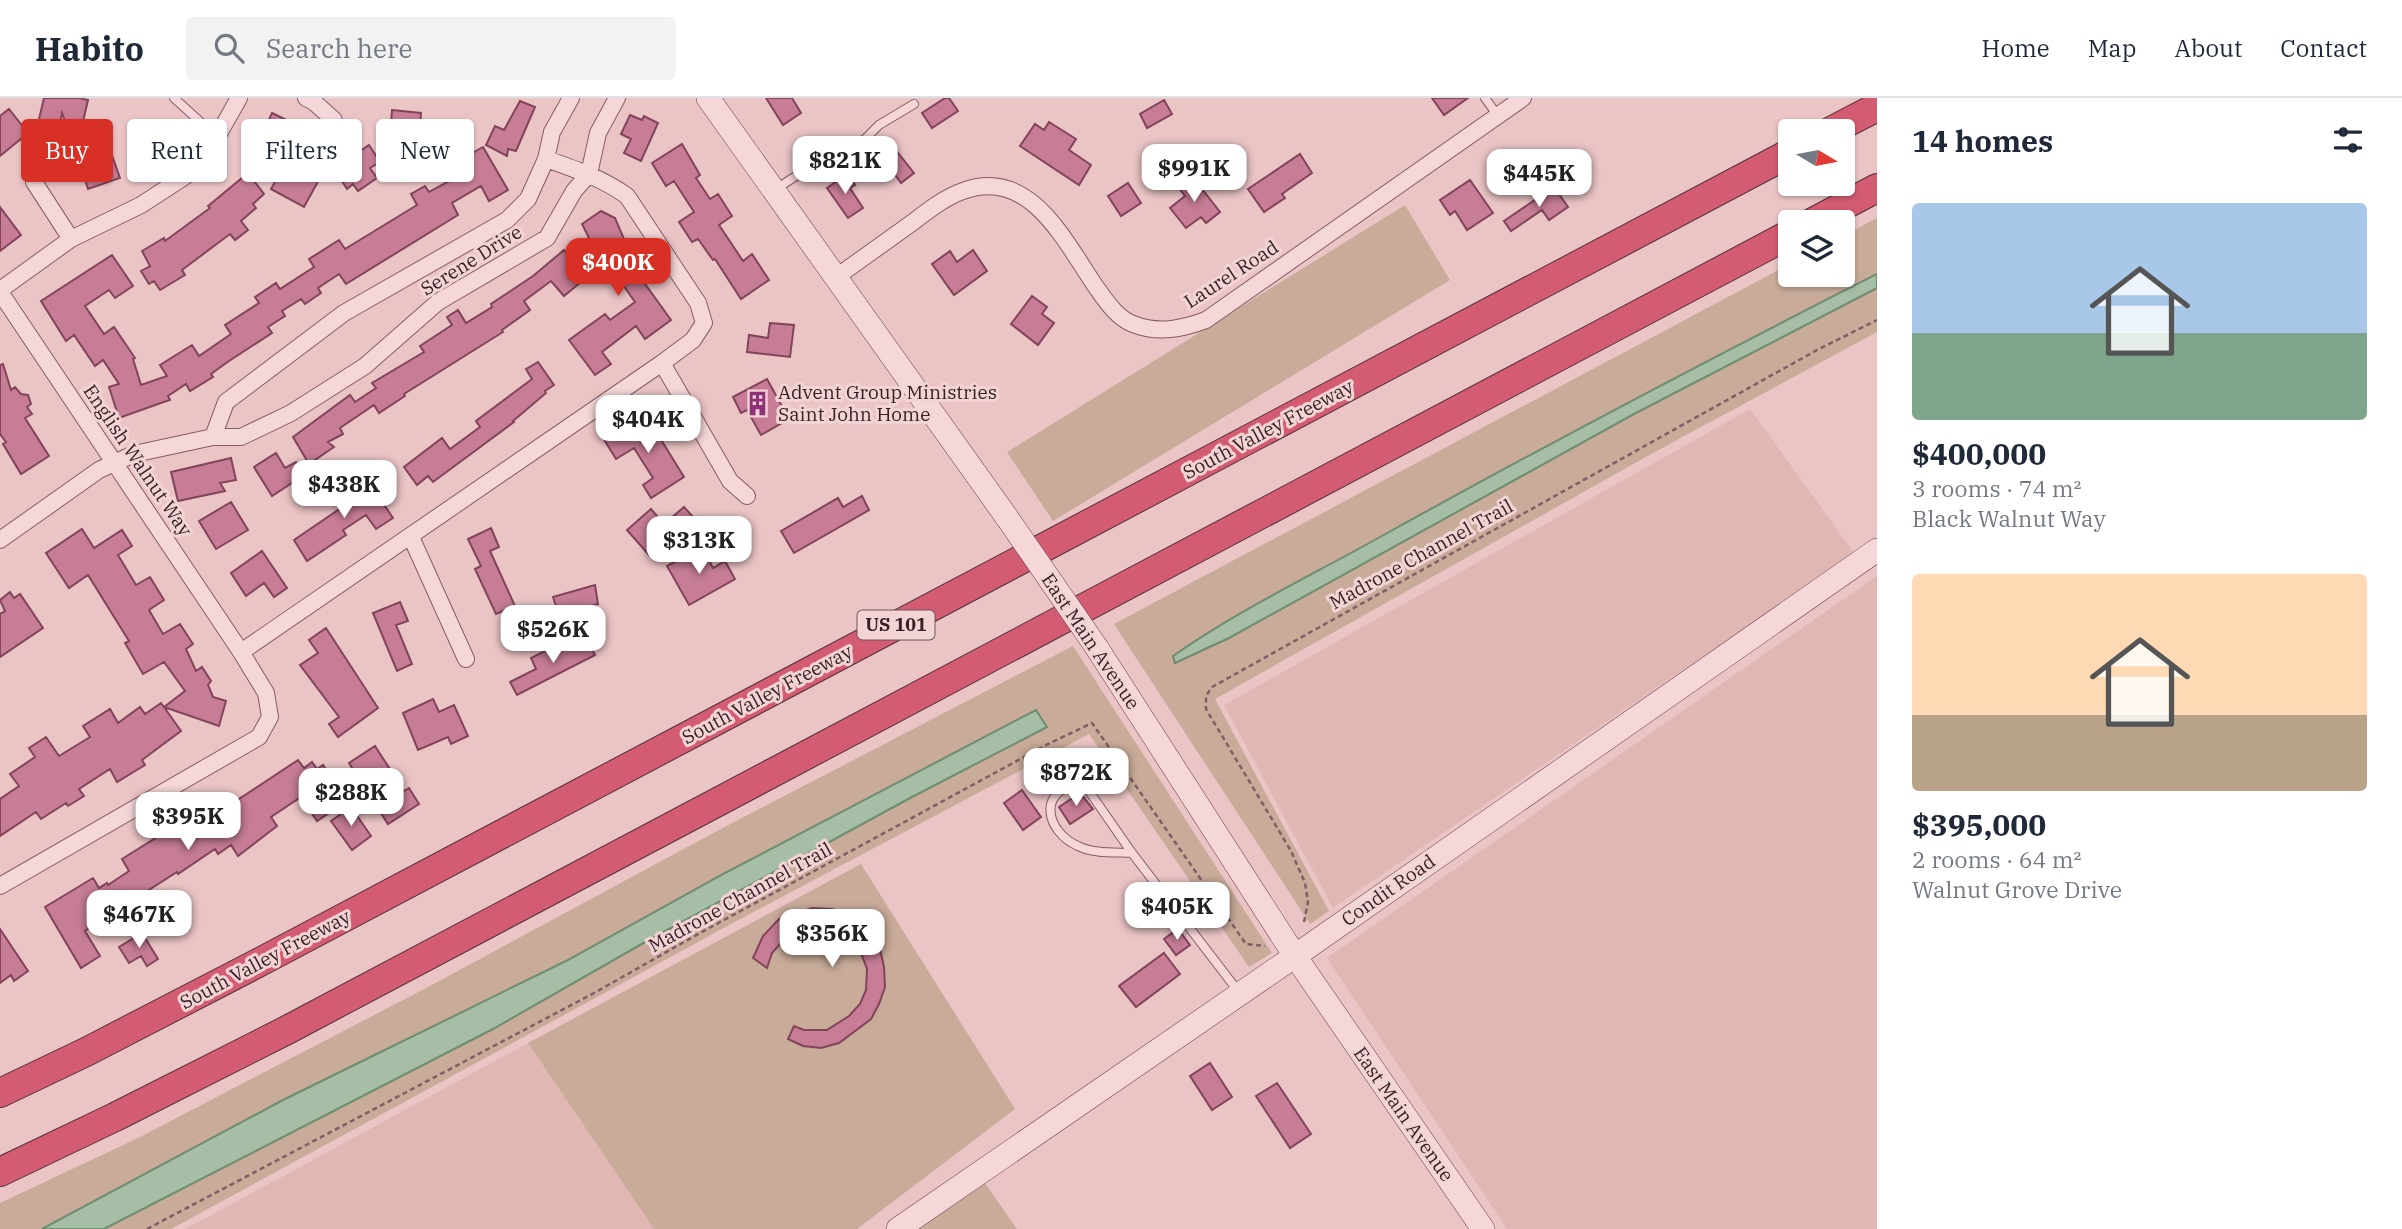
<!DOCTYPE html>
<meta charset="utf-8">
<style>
body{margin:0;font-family:"IBM Plex Serif",serif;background:#f2f2f3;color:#1f2937;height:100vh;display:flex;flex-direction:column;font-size:26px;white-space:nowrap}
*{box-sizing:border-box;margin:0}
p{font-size:23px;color:#747a83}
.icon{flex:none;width:38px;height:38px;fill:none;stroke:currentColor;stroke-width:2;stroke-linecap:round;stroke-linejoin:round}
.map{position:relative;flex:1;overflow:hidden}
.side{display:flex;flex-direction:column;background:#fff;width:525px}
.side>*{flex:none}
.hud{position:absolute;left:21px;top:21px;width:665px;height:63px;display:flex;gap:14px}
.needle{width:46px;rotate:100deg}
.fabs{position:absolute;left:1778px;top:21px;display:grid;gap:14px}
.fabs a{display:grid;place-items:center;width:77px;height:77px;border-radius:7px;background:#fff;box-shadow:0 2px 5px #0004;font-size:35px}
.price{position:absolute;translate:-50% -60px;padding:0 16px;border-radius:14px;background:#fff;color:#222;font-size:23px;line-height:46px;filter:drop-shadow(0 2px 4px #0008)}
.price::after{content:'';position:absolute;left:50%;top:42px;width:21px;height:16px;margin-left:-10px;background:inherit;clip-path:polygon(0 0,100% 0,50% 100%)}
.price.current{background:#d93025;color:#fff}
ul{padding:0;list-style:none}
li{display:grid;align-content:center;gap:14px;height:371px;padding:0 35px}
li span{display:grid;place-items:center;height:217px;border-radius:7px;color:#555}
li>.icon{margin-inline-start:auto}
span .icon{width:126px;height:126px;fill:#fffc;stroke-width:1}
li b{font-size:30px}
h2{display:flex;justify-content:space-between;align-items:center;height:84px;padding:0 35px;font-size:30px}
.tag{padding:0 24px;border-radius:7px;background:#fff;box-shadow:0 2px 5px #0004;font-size:24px;line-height:63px}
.tag.current{background:#d93025;color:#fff}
header{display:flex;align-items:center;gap:42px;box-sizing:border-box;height:98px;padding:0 35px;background:#fff;border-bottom:2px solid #e0e1e3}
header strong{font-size:33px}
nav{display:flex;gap:38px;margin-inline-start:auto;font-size:24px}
.search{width:490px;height:63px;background:#f2f2f3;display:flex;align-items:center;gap:18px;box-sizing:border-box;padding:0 24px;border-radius:7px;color:#747a83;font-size:26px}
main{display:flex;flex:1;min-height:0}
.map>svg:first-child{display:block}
</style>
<header>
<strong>Habito</strong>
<div class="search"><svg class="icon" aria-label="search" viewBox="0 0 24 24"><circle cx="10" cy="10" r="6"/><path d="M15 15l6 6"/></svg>Search here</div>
<nav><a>Home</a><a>Map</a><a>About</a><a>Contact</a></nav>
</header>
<main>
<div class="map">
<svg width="1877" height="1131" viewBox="0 0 1877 1131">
<rect width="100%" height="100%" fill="#ebc5c6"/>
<path fill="#e0b7b3" d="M 1750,311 L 1854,455 L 1333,810 L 1224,607 Z
M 1877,478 L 1877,1131 L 1507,1131 L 1327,860 Z
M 528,945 L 654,1131 L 184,1131 L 206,1120 Z"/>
<path fill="#c8ab99" d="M 1405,107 L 1450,182 L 1053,423 L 1007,354 Z
M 1877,120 L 1877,234 L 1653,355 L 1215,601 L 1329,813 L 1310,826 L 1114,526 L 1790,166 L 1790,177 L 1843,177 L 1843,138 Z
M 1073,548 L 1272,855 L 1249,869 L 1089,636 L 733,825 L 171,1131 L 0,1131 L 0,1105 L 138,1040 L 430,888 L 715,734 Z
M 861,766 L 1015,1011 L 857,1131 L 654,1131 L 528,945 Z
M 980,1078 L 1017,1131 L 903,1131 Z"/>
<path fill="#a7bea6" stroke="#6e8c6e" stroke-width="2" d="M 1877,176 L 1877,190 L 1634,316 L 1229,540 L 1175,565 L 1173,558 C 1241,510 1317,475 1389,434 C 1550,345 1713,259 1877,176 Z
M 1036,612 L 1047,629 L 912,699 L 647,843 L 493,931 L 104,1131 L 42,1131 L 283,1002 L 566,863 L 725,775 Z"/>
<path fill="#c67d95" stroke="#824459" stroke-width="2" d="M 44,0 L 79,0 L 88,2 L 81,32 L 67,29 L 62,15 L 56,43 L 35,38 Z
M 766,0 L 792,0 L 801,15 L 783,27 Z
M 945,0 L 949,0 L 958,13 L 932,30 L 922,15 Z
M 1432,0 L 1468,0 L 1444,17 Z
M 1164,2 L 1172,16 L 1147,30 L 1140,16 Z
M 520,3 L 535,9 L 516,53 L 508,51 L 507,58 L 486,47 L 495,28 L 504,32 Z
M 9,11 L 28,35 L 0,58 L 0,18 Z
M 392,12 L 421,15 L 418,54 L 384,51 L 386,25 L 391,26 Z
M 272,15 L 301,29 L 292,49 L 326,69 L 304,109 L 271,91 L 282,71 L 246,54 L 254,38 L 260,41 Z
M 630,17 L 642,22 L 644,18 L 658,25 L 641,63 L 624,55 L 631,41 L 621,36 Z
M 1049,24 L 1076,41 L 1069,52 L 1091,67 L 1079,87 L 1020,48 L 1035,26 L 1044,32 Z
M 108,46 L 120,80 L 88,91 L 77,57 Z
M 682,46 L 700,77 L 696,80 L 710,101 L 718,96 L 732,118 L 719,127 L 743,163 L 752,156 L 769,182 L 741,201 L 715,161 L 713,162 L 698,141 L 692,144 L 679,124 L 694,114 L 674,83 L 666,88 L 652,65 Z
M 369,47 L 380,64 L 370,70 L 377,80 L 358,93 L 353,86 L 347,91 L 334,71 Z
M 483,49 L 508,92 L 489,103 L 481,88 L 452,105 L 458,117 L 346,186 L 339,176 L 318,190 L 321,195 L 305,206 L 301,201 L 282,213 L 285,218 L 268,229 L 272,235 L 229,263 L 211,276 L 213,279 L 190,293 L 186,286 L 168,298 L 170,302 L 158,306 L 119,320 L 109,289 L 119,286 L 103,262 L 95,268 L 74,237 L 66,243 L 41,203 L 112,157 L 133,188 L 115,200 L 109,192 L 85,208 L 104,236 L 114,229 L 135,260 L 133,261 L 141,287 L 167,278 L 160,267 L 192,247 L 199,258 L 231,236 L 225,227 L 259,205 L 255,199 L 276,185 L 280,191 L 314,169 L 309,161 L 339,142 L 345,151 L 417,107 L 411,96 L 425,88 L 429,94 L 457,79 L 455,76 L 464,70 L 460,62 Z
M 895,51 L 914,75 L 901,85 L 883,60 Z
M 1300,56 L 1312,75 L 1282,96 L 1285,100 L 1264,114 L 1248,91 Z
M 248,75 L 264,96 L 253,106 L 256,110 L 241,123 L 248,132 L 235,142 L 230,136 L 182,172 L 185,177 L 160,192 L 154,183 L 149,186 L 141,173 L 150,168 L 142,153 L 164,140 L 165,143 L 210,110 L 208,108 Z
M 847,76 L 855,87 L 850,90 L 863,110 L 848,120 L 827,90 Z
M 1192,78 L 1220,114 L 1206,125 L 1201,119 L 1186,130 L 1170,110 L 1185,98 L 1178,89 Z
M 1470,82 L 1493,115 L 1467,132 L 1455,113 L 1450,117 L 1440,102 Z
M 1128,85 L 1141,105 L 1121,118 L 1108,98 Z
M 1554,89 L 1568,109 L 1549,122 L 1542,112 L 1511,133 L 1504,123 Z
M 0,109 L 21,137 L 0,153 Z
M 601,113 L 615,120 L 627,148 L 635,142 L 642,157 L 630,165 L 671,222 L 645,241 L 636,228 L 602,254 L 611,266 L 595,277 L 569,242 L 605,216 L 610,222 L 635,204 L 623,187 L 628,183 L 600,143 L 592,146 L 582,126 Z
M 564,152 L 587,179 L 564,198 L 551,183 L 524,203 L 530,212 L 502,232 L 503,234 L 404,296 L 405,298 L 379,315 L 374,307 L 340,330 L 343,336 L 328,344 L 334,349 L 309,366 L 293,339 L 350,297 L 355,304 L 376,290 L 372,285 L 424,254 L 420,248 L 452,227 L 447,219 L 458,212 L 466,225 L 492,209 L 491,206 L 533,178 Z
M 973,152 L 987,173 L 954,197 L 932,166 L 950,153 L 957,164 Z
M 1032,198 L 1047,209 L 1042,216 L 1054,225 L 1038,247 L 1011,226 Z
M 770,225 L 794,227 L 790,259 L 747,254 L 749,237 L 768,240 Z
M 538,264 L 554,287 L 545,293 L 546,295 L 513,323 L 514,324 L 433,384 L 428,378 L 417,387 L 404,369 L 442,340 L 450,351 L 480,329 L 476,323 L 532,281 L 526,271 Z
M 3,266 L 11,292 L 15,289 L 21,296 L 28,297 L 31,306 L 27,309 L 32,316 L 25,320 L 49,358 L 21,376 L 3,346 L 6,344 L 0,336 L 0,267 Z
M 767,281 L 789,321 L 761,337 L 747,312 L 741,315 L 733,299 Z
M 647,319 L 684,379 L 651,400 L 643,387 L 653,380 L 634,350 L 616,361 L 605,343 Z
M 276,355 L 285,370 L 296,364 L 304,377 L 272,398 L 254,369 Z
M 231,360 L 236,382 L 220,385 L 225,393 L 178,403 L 171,374 Z
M 368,383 L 393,420 L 376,431 L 366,417 L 343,432 L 346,437 L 307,463 L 294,442 L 341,410 L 337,404 Z
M 862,398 L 869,412 L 794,455 L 781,433 L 838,400 L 843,409 Z
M 231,404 L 248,432 L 216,451 L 199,423 Z
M 684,409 L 693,419 L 649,457 L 627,432 L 651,411 L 664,426 Z
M 491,430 L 499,449 L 490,453 L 515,508 L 496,516 L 475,471 L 481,468 L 468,441 Z
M 82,431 L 94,450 L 122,432 L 132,448 L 118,457 L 136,487 L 150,479 L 164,502 L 149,512 L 163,536 L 180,526 L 193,546 L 186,551 L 196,573 L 202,569 L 211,583 L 208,587 L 213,599 L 226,603 L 219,628 L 164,609 L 181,633 L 142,662 L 145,667 L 117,684 L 110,671 L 79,691 L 84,698 L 68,708 L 66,705 L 41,721 L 36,714 L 0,738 L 0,701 L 19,688 L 10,676 L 35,659 L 29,650 L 46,639 L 59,658 L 90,639 L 83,628 L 110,611 L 118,625 L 140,609 L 145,616 L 161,605 L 164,609 L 185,593 L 164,564 L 143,576 L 125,545 L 129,543 L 88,477 L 69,490 L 46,455 Z
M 702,449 L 713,470 L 725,463 L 735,481 L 689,507 L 667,468 Z
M 262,453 L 287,490 L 274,499 L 264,485 L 246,498 L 231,475 Z
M 595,487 L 598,506 L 559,517 L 553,499 Z
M 10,494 L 14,500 L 20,496 L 43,530 L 0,559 L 0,516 L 5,513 L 0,502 Z
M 400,504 L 408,523 L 396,527 L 412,566 L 397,573 L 373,515 Z
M 326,530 L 378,610 L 338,639 L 329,626 L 339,619 L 300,567 L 318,555 L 309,542 Z
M 587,542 L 595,557 L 517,597 L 510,584 L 536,571 L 531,560 L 563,544 L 568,552 Z
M 433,601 L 439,614 L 454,607 L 468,638 L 451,646 L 448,639 L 418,652 L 403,615 Z
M 375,648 L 404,693 L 409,690 L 419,706 L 388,726 L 349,665 Z
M 298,662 L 304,670 L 312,664 L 317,671 L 323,667 L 337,688 L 322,698 L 332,713 L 317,723 L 301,699 L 271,719 L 277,728 L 238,758 L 231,747 L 218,756 L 215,751 L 178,776 L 177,774 L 85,833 L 100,858 L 81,870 L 45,809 L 93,780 L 99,790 L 107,785 L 108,787 L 129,773 L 122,761 L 173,729 L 179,738 L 187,733 L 193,743 L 213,728 L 205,717 L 223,704 L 227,709 Z
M 1022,692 L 1041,719 L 1023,732 L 1004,705 Z
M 1080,695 L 1093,711 L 1070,726 L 1059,709 Z
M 351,709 L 371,738 L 352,752 L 331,723 Z
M 812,810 L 832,811 L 851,819 L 867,830 L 880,851 L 884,869 L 885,889 L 879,906 L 871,921 L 839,945 L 821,950 L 803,948 L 788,941 L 794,928 L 804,932 L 827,932 L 849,918 L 860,906 L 866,892 L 867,871 L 861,855 L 852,841 L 838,832 L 822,828 L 807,830 L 789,836 L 772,855 L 767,870 L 753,860 L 763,838 L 779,821 Z
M 0,831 L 28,873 L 14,883 L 11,877 L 0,885 Z
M 1178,831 L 1190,847 L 1176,857 L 1164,841 Z
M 142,835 L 158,861 L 147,868 L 141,858 L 129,865 L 119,849 Z
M 1164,855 L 1180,876 L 1136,909 L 1119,888 Z
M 1210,965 L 1232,999 L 1212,1012 L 1190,978 Z
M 1277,985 L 1311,1036 L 1290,1050 L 1256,998 Z"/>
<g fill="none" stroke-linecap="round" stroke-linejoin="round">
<defs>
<path id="lane" d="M 174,0 L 217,39
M 1485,0 L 1498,18
M 776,91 L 796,78 L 849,57 L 879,27 L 914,6
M 1132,755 C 1115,754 1094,756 1078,748 C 1046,734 1036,692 1080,686 L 1089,693 L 1132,755 L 1238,893"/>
<path id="street" d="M 306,0 L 314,4 L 334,22
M 34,84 L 71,141
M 835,180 C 860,162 884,145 909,127 C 925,115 943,100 963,93 C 1030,68 1065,144 1096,189 C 1106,203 1117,220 1133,226 C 1158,236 1182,231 1206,222 L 1523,0
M 0,192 L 71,141 L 141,107 L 187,77 L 217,39 L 239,0
M 0,194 L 241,554 L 266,595 L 270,619 L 259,639 L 0,788
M 662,265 L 730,383 L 747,398
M 213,339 L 226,304 L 344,215 L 507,122 L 528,101 L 546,61 L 552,34 L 571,0
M 411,439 L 466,561
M 0,442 L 99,372 L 134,356 L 213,339 L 241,339 L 291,315 L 365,268 L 438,204 L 547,140 L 574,93 L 589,76 L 598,35 L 617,0
M 241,554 L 662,265 L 693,242 L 704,225 L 698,205 L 627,98 C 602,80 575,71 546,61"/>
<path id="secondary" d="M 708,0 L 1008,421
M 1097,550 L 1295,858 L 1483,1131
M 898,1131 L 1295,858 L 1877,452"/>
<path id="highway" d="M 1831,33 L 1877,9
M 1813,124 L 1877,90
M 0,995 L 86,954 L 258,865 L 1790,55
M 0,1074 L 115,1019 L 289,931 L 1790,136"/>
</defs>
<use href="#lane" stroke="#845c65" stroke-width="10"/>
<use href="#street" stroke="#845c65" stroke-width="18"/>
<use href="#secondary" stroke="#663f49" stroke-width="24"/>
<use href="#highway" stroke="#52303a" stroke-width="30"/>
<path stroke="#845c65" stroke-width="2.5" stroke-dasharray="5 3.5" stroke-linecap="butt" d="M 1304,824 L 1308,804 L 1305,785 L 1291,753 L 1206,611 L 1206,598 L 1212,589 L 1817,252 L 1877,222
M 147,1131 L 596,894 L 700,835 L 1048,646 L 1092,625 L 1246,846 L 1265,848"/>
<use href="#lane" stroke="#f6d7d9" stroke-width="8"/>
<use href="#street" stroke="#f6d7d9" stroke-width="16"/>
<use href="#secondary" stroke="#f6d7d9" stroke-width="23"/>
<use href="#highway" stroke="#d45c72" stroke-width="28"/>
<defs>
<path id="secondary-bridge" d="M 1008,421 L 1097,550"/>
</defs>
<use href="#secondary-bridge" stroke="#663f49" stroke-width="24" stroke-linecap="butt"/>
<use href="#secondary-bridge" stroke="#f6d7d9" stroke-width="23"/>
</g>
<defs>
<symbol id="building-bare" viewBox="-9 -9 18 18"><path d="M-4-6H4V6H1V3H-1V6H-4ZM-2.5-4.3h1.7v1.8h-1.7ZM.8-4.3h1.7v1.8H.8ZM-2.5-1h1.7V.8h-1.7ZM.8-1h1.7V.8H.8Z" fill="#8f3178" stroke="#f3d4d5" stroke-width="2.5" paint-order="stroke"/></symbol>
</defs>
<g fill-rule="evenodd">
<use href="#building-bare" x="740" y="288" width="35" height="35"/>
</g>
<g text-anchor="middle" stroke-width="6" stroke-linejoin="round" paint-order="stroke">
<rect fill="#f3d4d5" stroke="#6e555a" stroke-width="2" x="857.5" y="512.5" width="77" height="29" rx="5"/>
<g font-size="18" font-weight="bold" fill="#351f25">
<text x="896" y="533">US 101</text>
</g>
<g font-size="19" fill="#351f25" stroke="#f3d4d5">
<text transform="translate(471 162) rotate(-32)" y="7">Serene Drive</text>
<text transform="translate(1231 176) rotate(-33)" y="7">Laurel Road</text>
<text transform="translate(1268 331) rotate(-28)" y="7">South Valley Freeway</text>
<text transform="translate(138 362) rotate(56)" y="7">English Walnut Way</text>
<text transform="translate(1421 456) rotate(-29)" y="7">Madrone Channel Trail</text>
<text transform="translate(1091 543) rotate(56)" y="7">East Main Avenue</text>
<text transform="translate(767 596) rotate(-28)" y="7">South Valley Freeway</text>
<text transform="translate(1388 792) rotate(-35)" y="7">Condit Road</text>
<text transform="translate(740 799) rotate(-29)" y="7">Madrone Channel Trail</text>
<text transform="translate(265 861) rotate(-28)" y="7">South Valley Freeway</text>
<text transform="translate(1404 1016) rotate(55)" y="7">East Main Avenue</text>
</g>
<g font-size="19" fill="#351f25" stroke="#f3d4d5" text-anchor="start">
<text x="778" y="301">Advent Group Ministries<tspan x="778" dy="22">Saint John Home</tspan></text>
</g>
</g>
</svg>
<div class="fabs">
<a><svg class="needle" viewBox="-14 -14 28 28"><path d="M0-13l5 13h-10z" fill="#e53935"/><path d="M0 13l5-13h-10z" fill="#747a83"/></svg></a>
<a><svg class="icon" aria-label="layers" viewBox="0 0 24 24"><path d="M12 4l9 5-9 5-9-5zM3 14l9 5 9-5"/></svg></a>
</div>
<b class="price" style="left:845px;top:98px">$821K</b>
<b class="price" style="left:1194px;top:106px">$991K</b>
<b class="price" style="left:1539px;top:111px">$445K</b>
<b class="price current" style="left:618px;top:200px">$400K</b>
<b class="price" style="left:648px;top:357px">$404K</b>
<b class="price" style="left:344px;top:422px">$438K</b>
<b class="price" style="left:699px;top:478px">$313K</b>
<b class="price" style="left:553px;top:567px">$526K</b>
<b class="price" style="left:1076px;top:710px">$872K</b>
<b class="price" style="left:351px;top:730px">$288K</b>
<b class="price" style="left:188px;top:754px">$395K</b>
<b class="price" style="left:1177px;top:844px">$405K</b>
<b class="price" style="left:139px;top:852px">$467K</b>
<b class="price" style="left:832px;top:871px">$356K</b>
<div class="hud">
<a class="tag current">Buy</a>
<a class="tag">Rent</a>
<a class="tag">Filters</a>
<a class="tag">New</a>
</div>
</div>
<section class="side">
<h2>14 homes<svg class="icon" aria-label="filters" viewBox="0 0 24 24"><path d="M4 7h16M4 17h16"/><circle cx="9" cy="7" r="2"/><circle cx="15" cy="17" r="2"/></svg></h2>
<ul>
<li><span style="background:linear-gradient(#a9c7e8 60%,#7fa58c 0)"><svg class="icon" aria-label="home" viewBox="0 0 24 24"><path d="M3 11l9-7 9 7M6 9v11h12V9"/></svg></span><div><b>$400,000</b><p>3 rooms · 74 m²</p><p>Black Walnut Way</p></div></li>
<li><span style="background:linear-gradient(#ffd9b3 65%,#b9a48a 0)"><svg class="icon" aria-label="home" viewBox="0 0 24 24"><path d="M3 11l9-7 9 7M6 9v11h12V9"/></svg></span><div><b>$395,000</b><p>2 rooms · 64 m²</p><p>Walnut Grove Drive</p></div></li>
</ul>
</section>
</main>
